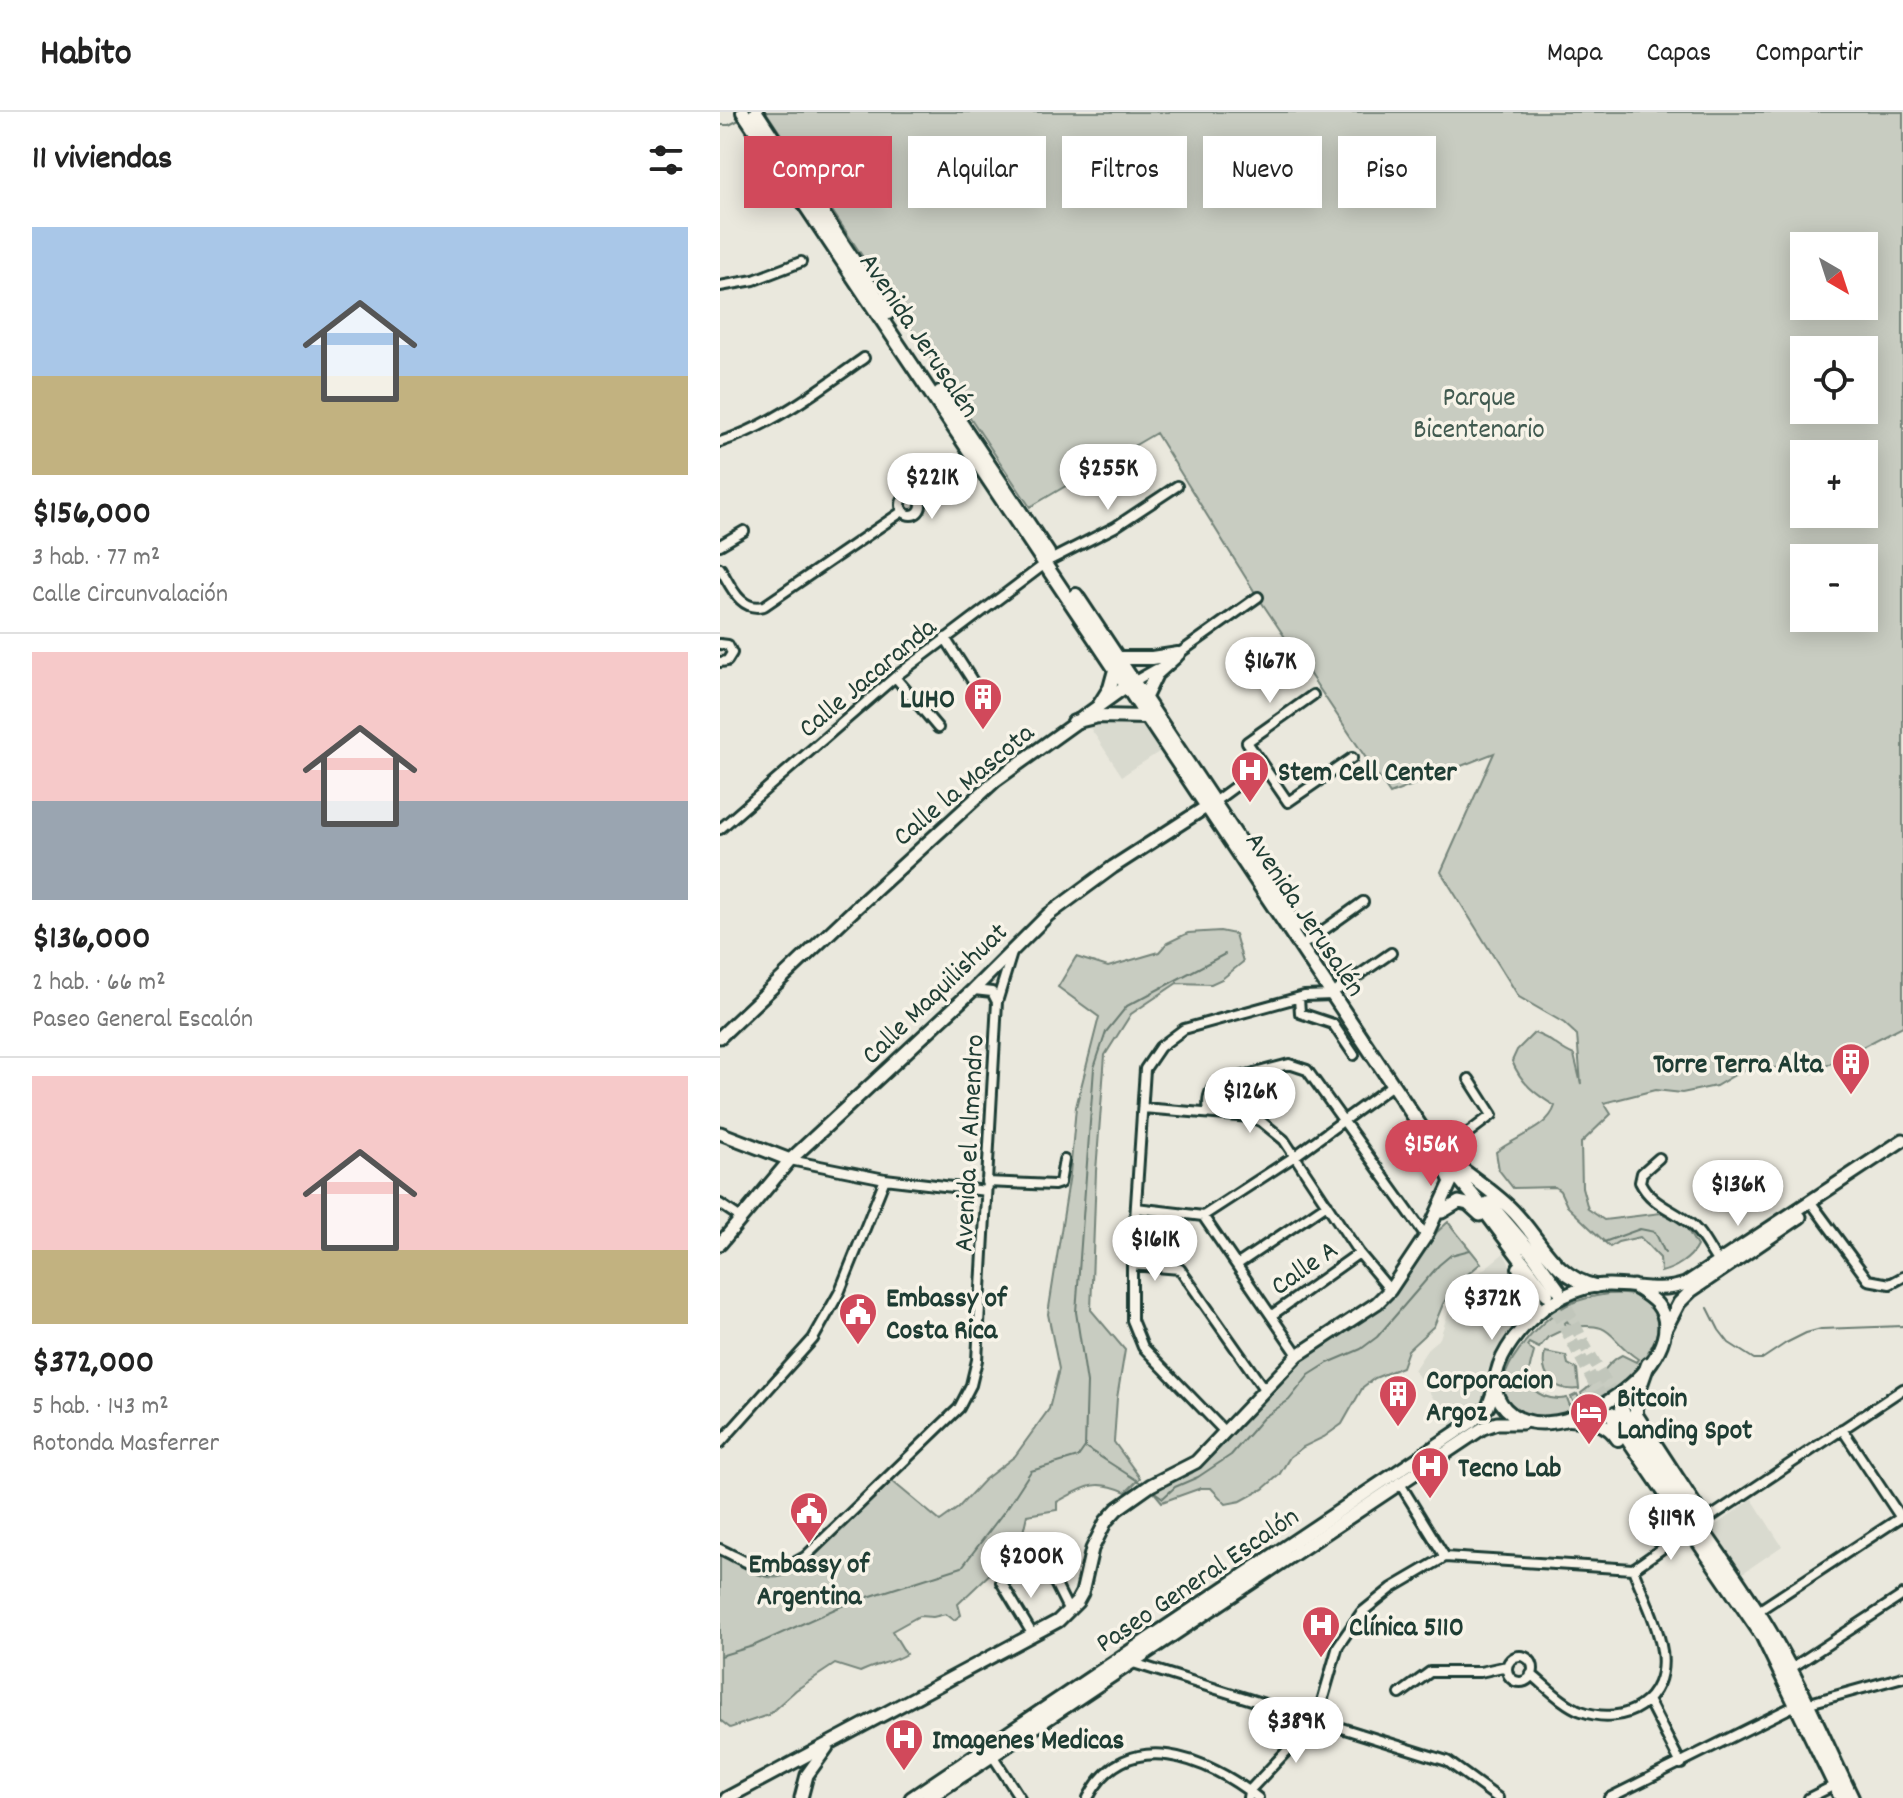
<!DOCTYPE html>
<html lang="es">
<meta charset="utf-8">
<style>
body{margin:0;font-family:Dekko,sans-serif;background:#f6f6f6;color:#222;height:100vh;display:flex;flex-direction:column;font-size:30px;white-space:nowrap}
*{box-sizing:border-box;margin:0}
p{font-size:26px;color:#767676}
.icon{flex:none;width:44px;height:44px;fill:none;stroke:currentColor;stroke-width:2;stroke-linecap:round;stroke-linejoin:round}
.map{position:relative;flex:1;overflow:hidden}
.drawer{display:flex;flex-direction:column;background:#fff;width:720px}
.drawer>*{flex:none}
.hud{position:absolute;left:24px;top:24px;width:760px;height:72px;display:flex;gap:16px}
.needle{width:52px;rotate:141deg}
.controls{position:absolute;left:1070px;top:120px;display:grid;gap:16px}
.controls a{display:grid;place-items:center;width:88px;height:88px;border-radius:0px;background:#fff;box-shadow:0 4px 20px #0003;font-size:40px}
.price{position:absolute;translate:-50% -68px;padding:0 18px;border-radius:28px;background:#fff;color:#222;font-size:26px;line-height:52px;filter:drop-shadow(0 2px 4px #0008)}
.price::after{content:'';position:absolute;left:50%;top:48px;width:24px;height:18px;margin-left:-12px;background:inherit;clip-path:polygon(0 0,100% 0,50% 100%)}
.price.selected{background:#d1495b;color:#fff}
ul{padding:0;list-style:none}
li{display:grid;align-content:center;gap:16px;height:424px;padding:0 32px}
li+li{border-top:2px solid #e0e0e0}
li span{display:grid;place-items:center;height:248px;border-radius:0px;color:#555}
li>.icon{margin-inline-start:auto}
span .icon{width:144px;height:144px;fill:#fffc;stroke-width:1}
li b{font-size:34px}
h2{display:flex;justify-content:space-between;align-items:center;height:96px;padding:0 32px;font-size:34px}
.chip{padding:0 28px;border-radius:0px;background:#fff;box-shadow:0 4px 20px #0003;font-size:28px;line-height:72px}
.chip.selected{background:#d1495b;color:#fff}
header{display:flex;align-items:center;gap:48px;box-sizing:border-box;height:112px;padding:0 40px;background:#fff;border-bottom:2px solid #e0e0e0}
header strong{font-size:38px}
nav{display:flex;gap:44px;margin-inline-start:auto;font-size:28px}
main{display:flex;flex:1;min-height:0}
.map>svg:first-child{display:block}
</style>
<header>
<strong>Habito</strong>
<nav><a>Mapa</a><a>Capas</a><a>Compartir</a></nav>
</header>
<main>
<section class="drawer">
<h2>11 viviendas<svg class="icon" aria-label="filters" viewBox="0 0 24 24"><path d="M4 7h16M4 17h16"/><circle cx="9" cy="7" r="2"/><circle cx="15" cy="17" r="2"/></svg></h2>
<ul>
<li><span style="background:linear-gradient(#a9c7e8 60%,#c2b280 0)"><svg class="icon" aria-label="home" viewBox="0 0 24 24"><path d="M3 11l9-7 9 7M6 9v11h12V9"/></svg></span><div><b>$156,000</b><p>3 hab. · 77 m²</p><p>Calle Circunvalación</p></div></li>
<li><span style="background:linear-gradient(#f6c9c9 60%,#9aa5b1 0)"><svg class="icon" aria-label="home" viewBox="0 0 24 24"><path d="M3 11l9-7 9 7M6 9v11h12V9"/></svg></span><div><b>$136,000</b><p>2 hab. · 66 m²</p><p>Paseo General Escalón</p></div></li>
<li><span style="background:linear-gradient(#f6c9c9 70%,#c2b280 0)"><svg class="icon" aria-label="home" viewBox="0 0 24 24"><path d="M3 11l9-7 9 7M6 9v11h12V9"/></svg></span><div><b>$372,000</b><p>5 hab. · 143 m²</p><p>Rotonda Masferrer</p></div></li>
</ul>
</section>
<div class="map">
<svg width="1183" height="1686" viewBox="0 0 1183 1686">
<rect width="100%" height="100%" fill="#eae8dd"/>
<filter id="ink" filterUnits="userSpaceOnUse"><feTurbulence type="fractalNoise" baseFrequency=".0125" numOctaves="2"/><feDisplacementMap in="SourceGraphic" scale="16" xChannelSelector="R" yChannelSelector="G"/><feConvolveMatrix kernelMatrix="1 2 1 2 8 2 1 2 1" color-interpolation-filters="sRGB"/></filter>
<g filter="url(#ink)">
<path fill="#d9dacf" d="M 416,610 L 426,613 L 442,638 L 402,664 L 367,611 Z
M 784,1141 L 809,1193 L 809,1199 L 795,1211 L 777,1238 L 765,1264 L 764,1294 L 731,1312 L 694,1258 L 709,1235 L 720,1226 L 733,1185 L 758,1168 L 759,1161 Z
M 1032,1387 L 1062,1434 L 1020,1463 L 989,1418 Z"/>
<path fill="#c8ccc1" stroke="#74847a" stroke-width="2" fill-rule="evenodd" d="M 46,0 L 1183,0 L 1183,914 L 1092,961 L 1086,954 L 1023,958 L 996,974 L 962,981 L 935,978 L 884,991 L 891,1002 L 861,1031 L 862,1075 L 868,1097 L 884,1108 L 941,1101 L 964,1112 L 977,1134 C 971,1147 954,1157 941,1160 L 940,1146 L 920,1125 L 898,1130 L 890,1135 L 847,1094 L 840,1079 L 835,1075 L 793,1076 L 779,1058 L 776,1040 C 794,1025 828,1017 835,994 C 815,982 801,971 792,949 L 797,938 L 814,921 C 833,927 837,936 854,943 L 861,972 L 857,923 L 844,911 L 799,885 L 721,760 L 774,641 L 670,682 L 534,479 L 436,321 L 310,395 ZM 1084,134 L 1144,134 L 1144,194 L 1084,194 ZM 1084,238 L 1144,238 L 1144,298 L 1084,298 ZM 1084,342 L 1144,342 L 1144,402 L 1084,402 ZM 1084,446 L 1144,446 L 1144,506 L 1084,506 Z
M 500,819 L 515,822 L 523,850 L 502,867 L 491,872 L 457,871 L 411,902 L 385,943 L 376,1059 L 371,1198 L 405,1238 L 397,1286 L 394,1330 L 420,1366 L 406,1380 C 374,1366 365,1375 337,1390 L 337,1398 L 307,1403 L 298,1442 L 277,1455 L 238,1492 L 241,1503 L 234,1508 L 226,1502 L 213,1505 L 199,1504 L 172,1519 L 186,1542 C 172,1551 155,1552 140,1560 L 115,1552 L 76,1578 L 48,1603 L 10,1616 L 0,1608 L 0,1442 C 36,1462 54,1480 90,1448 L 172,1369 L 220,1409 L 238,1396 L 264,1368 L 295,1344 L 329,1297 L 339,1257 L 328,1202 L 350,1062 L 356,995 L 379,905 L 338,875 L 356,845 L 388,855 L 439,840 L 447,831 L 468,821 Z
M 728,1110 L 761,1151 L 735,1173 L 723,1192 L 714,1214 L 688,1238 L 682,1255 L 655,1266 L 643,1275 L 622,1312 L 604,1325 L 583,1335 L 570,1345 L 559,1363 L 543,1377 L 521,1389 L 506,1392 L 491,1376 L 481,1376 L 442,1390 L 433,1379 L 472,1361 L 488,1347 L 538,1290 L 578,1250 L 673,1185 L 717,1120 Z
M 888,1182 C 1001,1175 901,1310 818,1304 C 807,1303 797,1302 790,1294 C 762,1266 823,1206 847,1193 C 860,1187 874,1184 888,1182 ZM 847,1209 L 851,1215 C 896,1209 887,1227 918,1247 L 916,1250 L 902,1243 C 886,1250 880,1269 861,1281 L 863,1287 L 860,1288 L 857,1282 L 851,1285 L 854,1291 L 850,1294 L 847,1286 C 833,1289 812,1284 809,1267 C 808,1258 812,1248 814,1240 L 807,1234 L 809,1231 L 819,1236 L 828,1225 L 847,1216 L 845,1211 Z
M 825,1240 L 846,1244 L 848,1252 L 857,1257 L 859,1277 C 835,1280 819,1264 825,1240 Z"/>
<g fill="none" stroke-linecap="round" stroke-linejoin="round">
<path stroke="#6a7c72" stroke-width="2" d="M 0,13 L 9,13 L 23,6
M 884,1130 L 920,1117 L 935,1120 L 945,1141
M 988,1196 L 999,1218 L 1009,1231 L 1034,1247 L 1042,1247 L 1066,1231 L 1086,1221 L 1101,1217 L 1183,1214
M 365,1335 L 421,1371
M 433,1379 L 443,1386 L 455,1375 L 478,1365 L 511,1343 L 543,1306 L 569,1288 L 589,1263 L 608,1251 L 641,1237 L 657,1225 L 719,1153 L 731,1143 L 750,1138
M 0,1544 L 33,1534 L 126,1492 L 242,1455 L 289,1393 L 311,1359 L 358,1345 L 365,1335 L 367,1271 L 356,1200 L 374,956 L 386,920 L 407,894 L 505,842"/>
<path stroke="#c1c6bb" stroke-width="12" stroke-dasharray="12 6" stroke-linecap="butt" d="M 839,1179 L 865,1234 L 899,1293
M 827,1182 L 889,1299"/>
<defs>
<path id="street" d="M 0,174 L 34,168 L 81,150
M 0,330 C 53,313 99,278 144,246
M181 393a10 10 0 1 1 20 0a10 10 0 1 1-20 0Z
M 0,433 L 24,419
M 332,447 L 395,415 L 457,374
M 0,456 C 11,474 20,500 44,494 L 183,399
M 225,526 L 259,579
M 0,532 L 8,533 L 12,541 L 7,549 L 0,550
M 454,545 L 538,485
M 175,565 L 218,616
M 413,570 L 436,557
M 593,583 L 527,630 L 568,690 L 632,646
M 494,690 L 543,654
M 0,717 L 175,565 L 325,452
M 587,830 L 643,790
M 619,877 L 671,841
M 254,878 L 272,880 L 277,890
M 579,886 L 580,901 L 613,912 L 634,943
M 423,996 L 531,1005 L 542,1010 L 564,1028 L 639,1141 L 670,1178
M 489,1000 C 487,988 488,980 497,971 L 569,952 L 587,958 L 706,1124
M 724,1039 L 772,1003 L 749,967
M 939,1046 L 922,1061 L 920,1070 C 931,1092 950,1096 968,1110 C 981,1119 989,1138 998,1150
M 70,1048 L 165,1067 L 266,1079
M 266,1070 L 334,1073 L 340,1071 L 344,1048
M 1090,1089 L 1148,1168 L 1170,1172 L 1183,1165
M 0,1092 L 21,1106
M 416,1096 L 483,1104 L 578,1243
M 483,1104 L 575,1044 L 672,973
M 518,1152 L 607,1092
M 412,1153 L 460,1157 L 544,1277
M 552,1203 L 639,1141
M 1122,1317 L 1181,1406
M 504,1319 L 423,1235 L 412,1208 L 412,1153 L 425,957 L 440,935 L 464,917 L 584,884 L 613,883
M 0,1331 L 93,1227 L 119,1181 L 165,1067
M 679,1370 L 725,1445
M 983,1410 L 1183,1277
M 317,1435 L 349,1499
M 0,1437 C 36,1454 48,1468 85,1445 L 239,1296 L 251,1273 L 257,1248 L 277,890 L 292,841
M 913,1457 L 970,1417
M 281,1470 L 313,1523
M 1038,1499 L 1183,1404
M787 1557a13 13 0 1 1 26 0a13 13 0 1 1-26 0Z
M 410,1550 L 727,1649 L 778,1686
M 1070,1557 L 1183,1483
M 811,1562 C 826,1574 844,1593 861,1599 C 905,1615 949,1589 942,1539 C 938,1512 923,1483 913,1457
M 680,1582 L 710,1560 L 760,1560 L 787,1554
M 929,1590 L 961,1652
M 1086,1592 L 1183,1565
M 272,1643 L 300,1686
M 368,1686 C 406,1612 488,1646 538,1686
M 528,1686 L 529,1679 L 597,1607 L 618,1534 L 641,1501 L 672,1476 L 725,1445 L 913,1457
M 889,1686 L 1076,1593
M 1089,1686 L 1115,1673"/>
<path id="secondary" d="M 0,925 L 136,796 L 276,668 L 412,570
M 0,1021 L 70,1048
M 722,1100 L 739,1090 L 748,1092 L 760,1103
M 0,1132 L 70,1048 L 253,878 L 328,803 L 393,755 L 486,695
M 913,1174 C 921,1179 931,1185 937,1192 C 980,1246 836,1348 786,1297 C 753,1264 806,1205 835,1189 C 847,1182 861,1176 875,1174 C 905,1169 935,1183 965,1172 L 1183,1028
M 945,1218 L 959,1191 L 971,1179 L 1080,1105
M 7,1686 L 338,1509 L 357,1490 L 362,1481 L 372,1437 L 386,1409 L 397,1397 L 431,1373 L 476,1350 L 578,1243 L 657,1191 L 670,1178 L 706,1124 L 731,1070 L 723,1052
M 81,1686 L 87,1663 L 107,1635
M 191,1686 L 753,1309 L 768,1295 L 775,1275
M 209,1686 L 763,1316 L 777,1311 L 802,1311"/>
<path id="primary" d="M 23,0 L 721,1045 L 755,1086 L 827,1182
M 36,0 L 168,201
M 220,280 L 328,441
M 356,483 L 576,814
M 397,546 L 432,546 L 458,542
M 424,587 L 436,562 L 456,544
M 380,592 L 390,576 L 395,558
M 354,610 L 378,604 L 426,605
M 733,1051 C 752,1065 772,1079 789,1095 C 819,1123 832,1165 875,1174
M 769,1091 L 812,1141 L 838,1177
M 799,1156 C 811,1172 820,1185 813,1205
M 928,1252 L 916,1286 L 916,1303 L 985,1409
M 901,1296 C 942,1367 994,1430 1038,1500 C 1075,1558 1102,1624 1132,1686
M 891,1302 L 1042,1523 L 1121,1686
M 849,1307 C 870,1309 885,1308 898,1327"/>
</defs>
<use href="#street" stroke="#1f3d34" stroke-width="14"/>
<use href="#secondary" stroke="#1f3d34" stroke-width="17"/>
<use href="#primary" stroke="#1f3d34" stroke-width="18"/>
<use href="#street" stroke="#f7f3e8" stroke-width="8"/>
<use href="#secondary" stroke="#f7f3e8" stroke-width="11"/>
<use href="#primary" stroke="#f7f3e8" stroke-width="12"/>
</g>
</g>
<defs>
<symbol id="building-pin" viewBox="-11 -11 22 30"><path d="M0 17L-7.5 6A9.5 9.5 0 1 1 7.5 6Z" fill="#d1495b" stroke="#f7f3e8"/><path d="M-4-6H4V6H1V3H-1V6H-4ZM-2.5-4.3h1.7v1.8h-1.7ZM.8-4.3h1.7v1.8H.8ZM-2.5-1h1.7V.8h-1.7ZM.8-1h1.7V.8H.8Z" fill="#fff"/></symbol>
<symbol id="hospital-pin" viewBox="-11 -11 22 30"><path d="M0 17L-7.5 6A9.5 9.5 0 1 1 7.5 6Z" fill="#d1495b" stroke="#f7f3e8"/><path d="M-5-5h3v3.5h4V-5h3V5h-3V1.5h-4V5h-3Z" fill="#fff"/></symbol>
<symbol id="civic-pin" viewBox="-11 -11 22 30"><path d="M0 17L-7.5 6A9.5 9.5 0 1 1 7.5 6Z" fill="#d1495b" stroke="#f7f3e8"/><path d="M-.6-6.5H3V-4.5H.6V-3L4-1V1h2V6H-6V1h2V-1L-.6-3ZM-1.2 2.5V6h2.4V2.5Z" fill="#fff"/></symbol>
<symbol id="hotel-pin" viewBox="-11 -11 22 30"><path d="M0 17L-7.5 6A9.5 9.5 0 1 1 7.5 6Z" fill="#d1495b" stroke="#f7f3e8"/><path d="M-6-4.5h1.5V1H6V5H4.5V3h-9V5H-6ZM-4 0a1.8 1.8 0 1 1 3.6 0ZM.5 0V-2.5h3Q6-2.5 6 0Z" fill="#fff"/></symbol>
</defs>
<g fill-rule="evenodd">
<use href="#building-pin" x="241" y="563" width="44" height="60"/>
<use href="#hospital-pin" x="508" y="636" width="44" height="60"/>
<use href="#building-pin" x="1109" y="928" width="44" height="60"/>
<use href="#civic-pin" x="116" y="1178" width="44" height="60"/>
<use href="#building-pin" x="656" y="1260" width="44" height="60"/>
<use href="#hotel-pin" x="847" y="1278" width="44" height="60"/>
<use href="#hospital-pin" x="688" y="1332" width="44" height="60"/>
<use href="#civic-pin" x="67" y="1377" width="44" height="60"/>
<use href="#hospital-pin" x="579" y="1491" width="44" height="60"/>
<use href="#hospital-pin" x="162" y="1604" width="44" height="60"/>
</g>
<g text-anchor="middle" stroke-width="7" stroke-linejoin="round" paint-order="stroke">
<g font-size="28" fill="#1f3d34" stroke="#f7f3e8">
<text transform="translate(201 222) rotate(56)" y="10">Avenida Jerusalén</text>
<text transform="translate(146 564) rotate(-40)" y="10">Calle Jacaranda</text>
<text transform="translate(242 671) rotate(-40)" y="10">Calle la Mascota</text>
<text transform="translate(587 801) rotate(56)" y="10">Avenida Jerusalén</text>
<text transform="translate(213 880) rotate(-44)" y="10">Calle Maquilishuat</text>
<text transform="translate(247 1031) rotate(-87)" y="10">Avenida el Almendro</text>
<text transform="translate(583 1154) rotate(-35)" y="10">Calle A</text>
<text transform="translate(476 1466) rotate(-34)" y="10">Paseo General Escalón</text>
</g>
<g font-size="28" fill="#415a50" stroke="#f7f3e8">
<text x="759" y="293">Parque<tspan x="759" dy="32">Bicentenario</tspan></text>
</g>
<g font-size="28" font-weight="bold" fill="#1f3d34" stroke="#f7f3e8" text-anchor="start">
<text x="235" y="595" text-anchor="end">LUHO</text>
<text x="558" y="668">Stem Cell Center</text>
<text x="1103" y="960" text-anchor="end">Torre Terra Alta</text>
<text x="166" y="1194">Embassy of<tspan x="166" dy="32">Costa Rica</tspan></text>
<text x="706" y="1276">Corporacion<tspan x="706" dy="32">Argoz</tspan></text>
<text x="897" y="1294">Bitcoin<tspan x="897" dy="32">Landing Spot</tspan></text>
<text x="738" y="1364">Tecno Lab</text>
<text x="89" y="1460" text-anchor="middle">Embassy of<tspan x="89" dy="32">Argentina</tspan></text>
<text x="629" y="1523">Clínica 5110</text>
<text x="212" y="1636">Imagenes Medicas</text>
</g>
</g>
</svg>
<div class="controls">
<a><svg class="needle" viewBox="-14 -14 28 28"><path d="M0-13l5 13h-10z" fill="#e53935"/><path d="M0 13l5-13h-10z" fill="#767676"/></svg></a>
<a><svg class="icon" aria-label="locate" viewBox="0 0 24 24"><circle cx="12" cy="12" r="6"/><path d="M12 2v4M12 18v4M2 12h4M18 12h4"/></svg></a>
<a>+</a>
<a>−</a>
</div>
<b class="price" style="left:388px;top:400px">$255K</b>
<b class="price" style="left:212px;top:409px">$221K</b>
<b class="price" style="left:550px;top:593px">$167K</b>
<b class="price" style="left:530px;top:1023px">$126K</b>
<b class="price selected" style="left:711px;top:1076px">$156K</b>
<b class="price" style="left:1018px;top:1116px">$136K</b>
<b class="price" style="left:435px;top:1171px">$161K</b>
<b class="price" style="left:772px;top:1230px">$372K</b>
<b class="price" style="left:951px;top:1450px">$119K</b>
<b class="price" style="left:311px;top:1488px">$200K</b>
<b class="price" style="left:576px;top:1653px">$389K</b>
<div class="hud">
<a class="chip selected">Comprar</a>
<a class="chip">Alquilar</a>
<a class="chip">Filtros</a>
<a class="chip">Nuevo</a>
<a class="chip">Piso</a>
</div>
</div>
</main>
